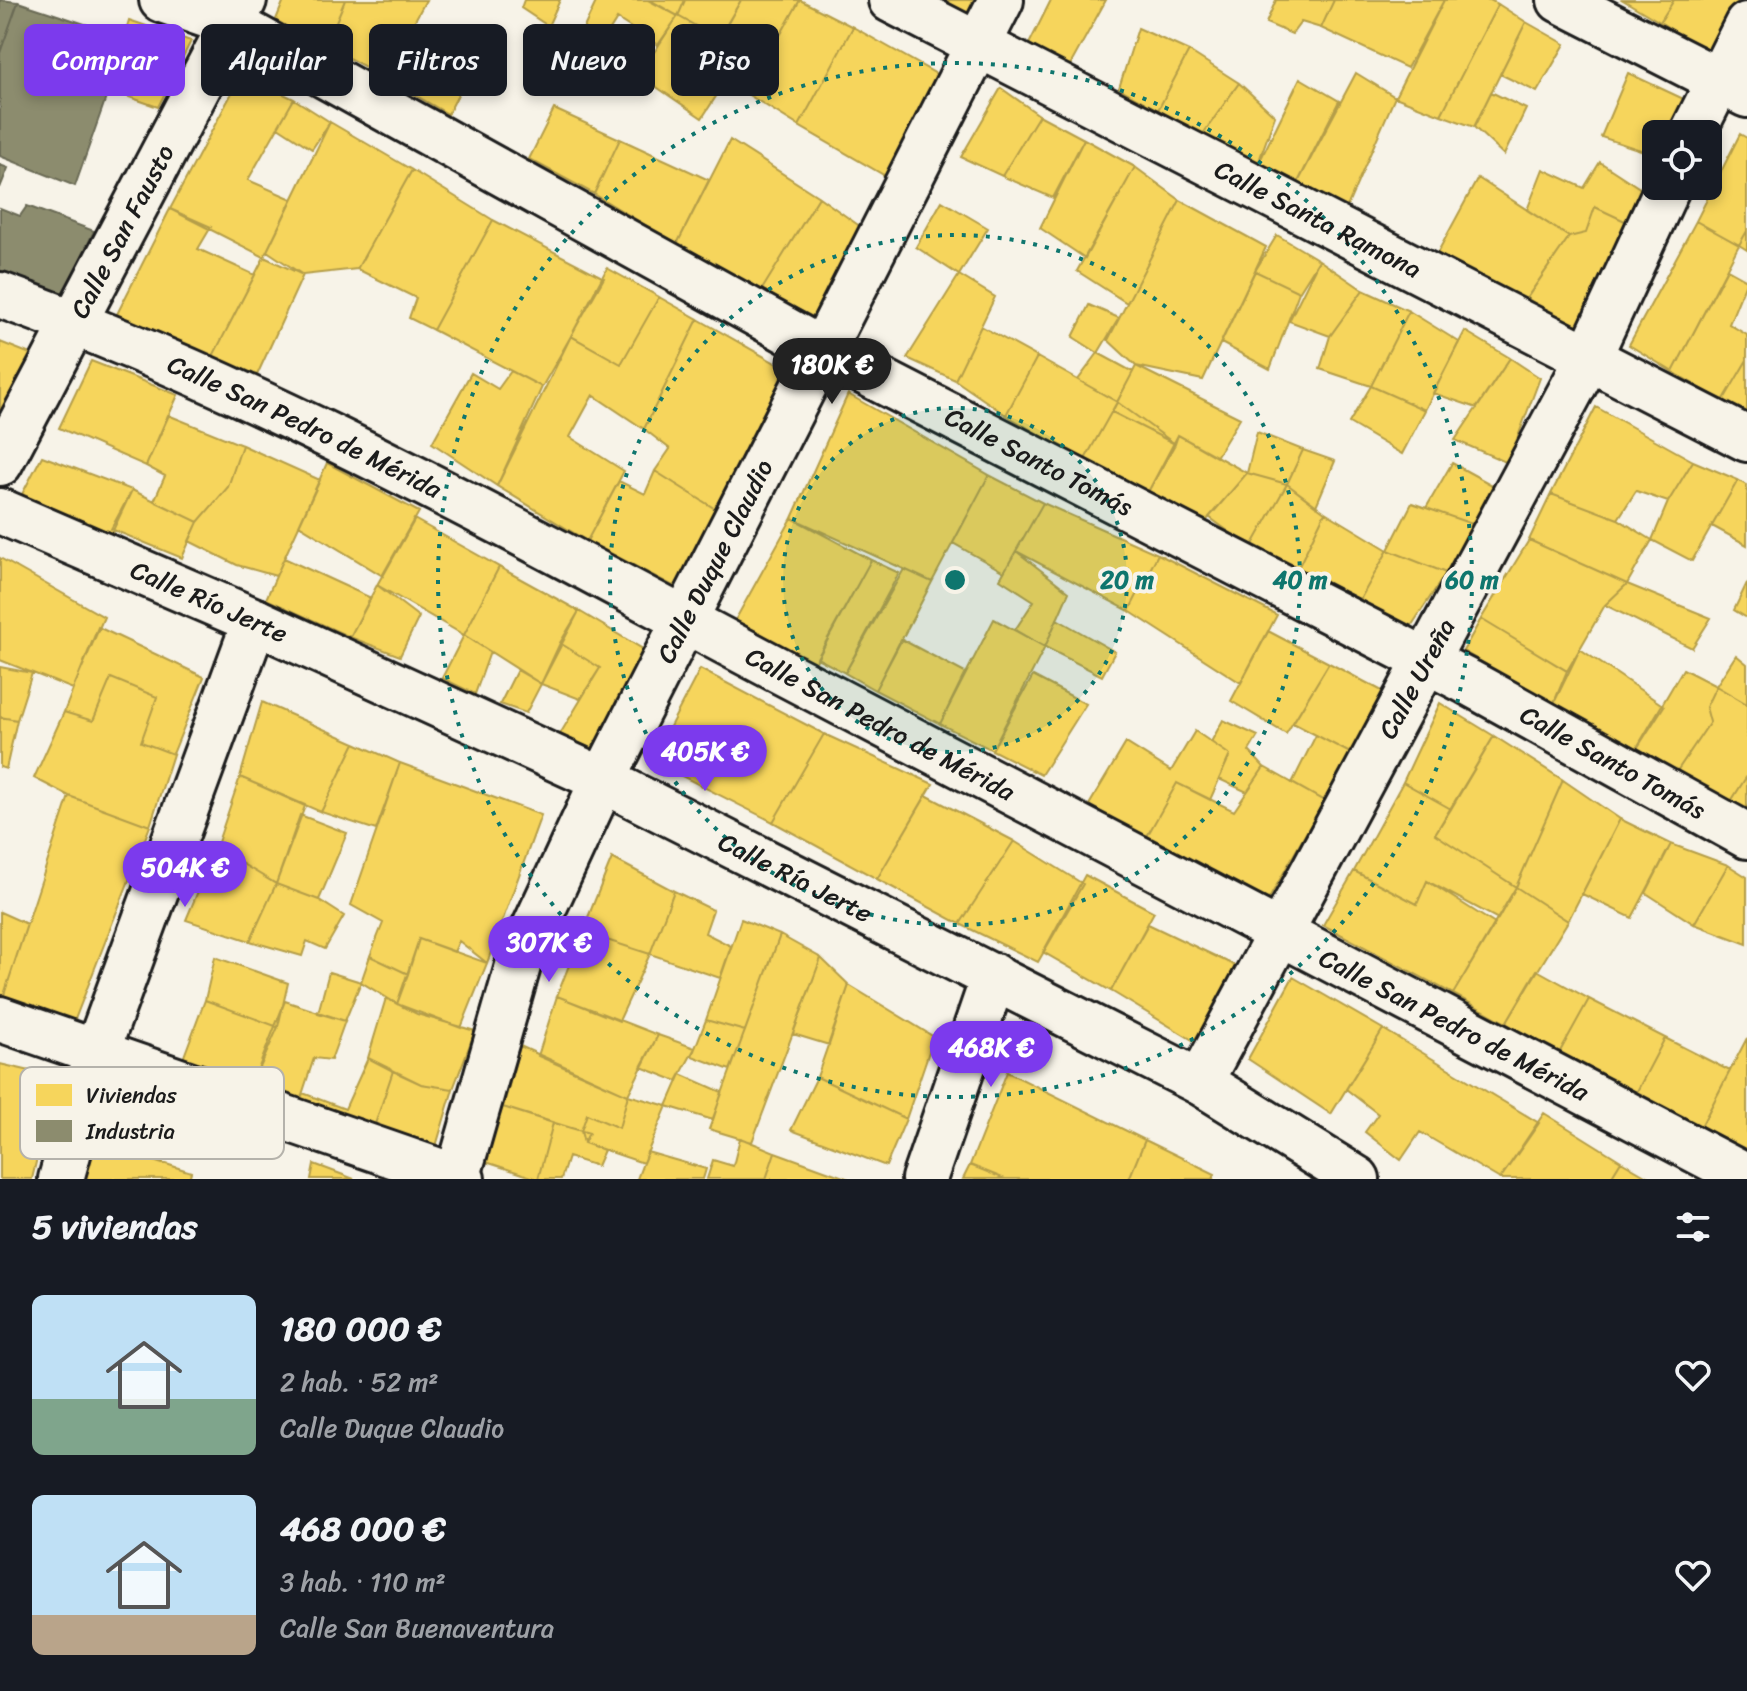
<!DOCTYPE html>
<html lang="es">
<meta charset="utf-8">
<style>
body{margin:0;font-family:Sriracha,sans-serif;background:#20242c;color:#f1f3f6;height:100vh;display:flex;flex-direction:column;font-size:30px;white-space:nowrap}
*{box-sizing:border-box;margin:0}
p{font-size:26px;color:#9ea1a6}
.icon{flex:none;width:44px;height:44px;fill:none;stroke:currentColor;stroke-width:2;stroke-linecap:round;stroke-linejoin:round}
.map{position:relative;height:1179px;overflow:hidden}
.side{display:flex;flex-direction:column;background:#171b24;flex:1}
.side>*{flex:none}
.guide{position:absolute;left:24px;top:24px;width:800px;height:72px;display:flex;gap:16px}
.controls{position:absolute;left:1642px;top:120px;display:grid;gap:16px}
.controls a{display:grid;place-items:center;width:80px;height:80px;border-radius:12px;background:#171b24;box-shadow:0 4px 12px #0003;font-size:40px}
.price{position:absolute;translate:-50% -68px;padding:0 18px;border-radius:28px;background:#7c3aed;color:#fff;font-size:26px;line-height:52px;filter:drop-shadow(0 2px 4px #0008)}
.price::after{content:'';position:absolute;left:50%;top:48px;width:24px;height:18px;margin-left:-12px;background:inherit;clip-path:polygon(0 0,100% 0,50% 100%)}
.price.on{background:#222;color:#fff}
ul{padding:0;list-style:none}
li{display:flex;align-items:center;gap:24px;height:200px;padding:0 32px}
li span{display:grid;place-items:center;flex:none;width:224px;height:160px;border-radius:12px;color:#555}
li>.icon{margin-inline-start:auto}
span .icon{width:96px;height:96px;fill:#fffc;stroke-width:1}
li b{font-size:34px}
h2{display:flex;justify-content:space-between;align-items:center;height:96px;padding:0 32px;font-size:34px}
.chip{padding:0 28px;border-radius:12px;background:#171b24;box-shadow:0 4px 12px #0003;font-size:28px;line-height:72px}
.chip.on{background:#7c3aed;color:#fff}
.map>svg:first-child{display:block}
</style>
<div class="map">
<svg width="1747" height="1179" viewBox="0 0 1747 1179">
<rect width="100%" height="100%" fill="#f7f3e8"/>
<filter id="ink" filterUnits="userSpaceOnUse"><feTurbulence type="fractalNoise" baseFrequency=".0125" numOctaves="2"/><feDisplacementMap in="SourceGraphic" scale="16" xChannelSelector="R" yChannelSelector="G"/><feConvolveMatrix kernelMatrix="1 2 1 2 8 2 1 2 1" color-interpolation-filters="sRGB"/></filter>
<g filter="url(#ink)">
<path fill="#f6d55c" stroke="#b59e49" stroke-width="2" d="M 284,0 L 345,0 L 326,46 L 275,22 Z
M 345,0 L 426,0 L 384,77 L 326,46 Z
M 524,0 L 560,0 L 548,26 L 521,8 Z
M 597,0 L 650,0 L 678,16 L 658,45 L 617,19 L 600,46 L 581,34 Z
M 648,0 L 685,0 L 678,16 Z
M 685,0 L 741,0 L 719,39 L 678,16 Z
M 741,0 L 800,0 L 747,94 L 702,67 Z
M 800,0 L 853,27 L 799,126 L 747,94 Z
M 937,0 L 976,0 L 967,17 Z
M 1051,0 L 1106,0 L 1068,69 L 1028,46 Z
M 1276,0 L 1334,0 L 1321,28 L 1301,22 L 1292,34 L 1266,23 Z
M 1334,0 L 1444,0 L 1407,68 L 1321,28 Z
M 1444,0 L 1490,0 L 1498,4 L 1441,115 L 1395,97 Z
M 1623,0 L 1674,0 L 1660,22 Z
M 1674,0 L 1738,0 L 1711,55 L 1660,22 Z
M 1498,4 L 1526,22 L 1474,127 L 1441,115 Z
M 678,16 L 719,39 L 702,67 L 726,81 L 702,118 L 639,75 Z
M 129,20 L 191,41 L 158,107 L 109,90 Z
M 1526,22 L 1565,44 L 1537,92 L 1500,74 Z
M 853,27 L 938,75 L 889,178 L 799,126 Z
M 1138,28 L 1189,51 L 1158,110 L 1119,88 Z
M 400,48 L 465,81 L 448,114 L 384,77 Z
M 1189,51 L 1239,83 L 1203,134 L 1158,110 Z
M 1356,73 L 1395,97 L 1344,214 L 1294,190 Z
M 1628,73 L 1690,102 L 1671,134 L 1656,134 L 1656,155 L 1601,137 Z
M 242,74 L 294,99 L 248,180 L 292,199 L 264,257 L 170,209 Z
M 1300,78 L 1339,101 L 1294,190 L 1256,169 Z
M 1239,83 L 1275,116 L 1256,169 L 1203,134 Z
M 1001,88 L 1039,115 L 1002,176 L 961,157 Z
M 1491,92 L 1526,109 L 1504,155 L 1474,127 Z
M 294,99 L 330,122 L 312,149 L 278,127 Z
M 554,109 L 620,139 L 594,194 L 529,159 Z
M 1039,115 L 1084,139 L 1053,198 L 1002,176 Z
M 330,122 L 412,170 L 357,269 L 303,275 L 267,251 Z
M 1740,134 L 1747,138 L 1747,231 L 1739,245 L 1696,221 Z
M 620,139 L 709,180 L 677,244 L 594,194 Z
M 1084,139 L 1135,167 L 1085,258 L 1040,228 Z
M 730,140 L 819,197 L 761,291 L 677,244 Z
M 1600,162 L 1641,189 L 1627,222 L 1595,207 L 1586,233 L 1569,237 L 1527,210 L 1543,169 L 1584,188 Z
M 1135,167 L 1180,200 L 1127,303 L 1077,271 Z
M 412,170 L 493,220 L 433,330 L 409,318 L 416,298 L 357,269 Z
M 1478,178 L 1569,237 L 1521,306 L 1434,259 Z
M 819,197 L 868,232 L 821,321 L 761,291 Z
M 1180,200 L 1266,247 L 1203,380 L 1136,366 L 1108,340 Z
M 942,201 L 988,228 L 959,275 L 916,247 Z
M 1595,207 L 1627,222 L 1575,332 L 1527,298 L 1569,237 L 1586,233 Z
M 170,209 L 211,227 L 198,249 L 255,275 L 210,362 L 114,320 Z
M 493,220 L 604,278 L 542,387 L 433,330 Z
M 1696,221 L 1739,245 L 1673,372 L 1629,345 Z
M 1747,231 L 1747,250 L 1739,245 Z
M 1277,235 L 1319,260 L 1299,292 L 1255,271 Z
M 264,257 L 303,275 L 252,386 L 210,362 Z
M 1319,260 L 1363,290 L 1330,336 L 1289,321 Z
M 607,268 L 659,297 L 621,364 L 571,336 Z
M 1727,269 L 1747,280 L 1729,324 L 1747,335 L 1747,360 L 1723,401 L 1673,372 Z
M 1255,271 L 1299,292 L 1270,369 L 1221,343 Z
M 959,275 L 995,297 L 955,380 L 907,358 Z
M 1363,290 L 1409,311 L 1371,386 L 1320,369 L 1330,336 Z
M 659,297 L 698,319 L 644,429 L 593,395 L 570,437 L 624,471 L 587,541 L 497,486 L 571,336 L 621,364 Z
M 1089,305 L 1119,318 L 1098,353 L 1073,337 Z
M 1409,311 L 1459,342 L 1425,410 L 1371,386 Z
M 698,319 L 791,372 L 717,510 L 655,471 L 670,449 L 644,429 Z
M 981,326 L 1037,357 L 1006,415 L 955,380 Z
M 1465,331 L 1510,358 L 1477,408 L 1433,393 Z
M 0,342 L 33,355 L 0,420 Z
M 1098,353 L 1133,372 L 1117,402 L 1078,380 Z
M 1037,357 L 1117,402 L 1084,461 L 1006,415 Z
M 1510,358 L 1540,378 L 1508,463 L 1455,440 Z
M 1747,360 L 1747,412 L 1723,401 Z
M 91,361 L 178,395 L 146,466 L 59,428 Z
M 1136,366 L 1240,418 L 1216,457 L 1178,435 L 1175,444 L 1112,412 Z
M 511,371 L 542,387 L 497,486 L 432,443 L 471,373 L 498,389 Z
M 1371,386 L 1425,410 L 1402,454 L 1349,423 Z
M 848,394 L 989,475 L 932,582 L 792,518 Z
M 1117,402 L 1175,444 L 1148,492 L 1084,461 Z
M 1596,407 L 1693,461 L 1668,502 L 1636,491 L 1618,519 L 1551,494 Z
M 168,415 L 242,445 L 228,487 L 198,522 L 154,501 L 165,476 L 146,466 Z
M 1257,432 L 1303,450 L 1287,484 L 1247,473 Z
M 1178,435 L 1247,473 L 1201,527 L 1148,492 Z
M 242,445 L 320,480 L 276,576 L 237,565 L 189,541 L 198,522 L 228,487 Z
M 1303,450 L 1335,461 L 1316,506 L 1287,484 Z
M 42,456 L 132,490 L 109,539 L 20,498 Z
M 1693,461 L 1738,480 L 1692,561 L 1652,540 L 1668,502 Z
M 327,463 L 419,512 L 383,576 L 299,525 Z
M 1452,463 L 1494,486 L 1475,525 L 1426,508 Z
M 655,471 L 717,510 L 677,588 L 587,541 L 619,481 L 645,494 Z
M 1247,473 L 1287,484 L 1251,548 L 1209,517 Z
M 989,475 L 1043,503 L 1004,572 L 953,543 Z
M 1738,480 L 1747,485 L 1747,545 L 1712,526 Z
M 1287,484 L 1325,512 L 1296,572 L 1251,548 Z
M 132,490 L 198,522 L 182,558 L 111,529 Z
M 1551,494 L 1618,519 L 1652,540 L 1627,584 L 1529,540 Z
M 1043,503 L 1158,554 L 1129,611 L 1016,551 Z
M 1412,503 L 1475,525 L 1446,573 L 1388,550 Z
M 1325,512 L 1388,550 L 1357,605 L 1296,572 Z
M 792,518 L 871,560 L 812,669 L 733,624 Z
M 414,519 L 499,567 L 464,635 L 377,585 Z
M 1529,540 L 1627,584 L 1605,605 L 1567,671 L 1481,619 Z
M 1388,550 L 1446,573 L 1408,631 L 1357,605 Z
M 1016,551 L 1069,592 L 1045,647 L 1015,630 L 1034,601 L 1000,579 Z
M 1158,554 L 1277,615 L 1241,683 L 1129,611 Z
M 0,558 L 104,617 L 73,689 L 0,660 Z
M 284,558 L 371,598 L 350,637 L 266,599 Z
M 871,560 L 899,573 L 845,673 L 817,658 Z
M 499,567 L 579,611 L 541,684 L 464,635 Z
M 904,569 L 932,582 L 875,690 L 845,673 Z
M 1747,583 L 1747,618 L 1734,610 Z
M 1627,584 L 1711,618 L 1692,648 L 1605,605 Z
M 377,585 L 419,617 L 400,656 L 350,637 Z
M 579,611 L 646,651 L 597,751 L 560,734 L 600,668 L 560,643 Z
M 994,619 L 1045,647 L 992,750 L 940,724 Z
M 1057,619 L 1115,652 L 1102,676 L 1045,647 Z
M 1481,619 L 1567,671 L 1553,705 L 1463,651 Z
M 98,627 L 204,677 L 173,754 L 141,742 L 157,697 L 111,678 L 93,721 L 64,712 Z
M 1268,631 L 1329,663 L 1286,734 L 1231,701 Z
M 464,635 L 490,652 L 475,694 L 442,678 Z
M 901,639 L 965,673 L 940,724 L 875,690 Z
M 560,643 L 600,668 L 580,699 L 541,684 Z
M 1580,649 L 1664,706 L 1632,756 L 1553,705 Z
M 1736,655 L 1747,664 L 1747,704 L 1716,686 Z
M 1329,663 L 1386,693 L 1354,755 L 1293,723 Z
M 0,667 L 32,673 L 17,720 L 0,717 Z
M 700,669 L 824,734 L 773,822 L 652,761 Z
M 1683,669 L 1716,686 L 1706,707 L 1710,722 L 1671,780 L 1632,756 Z
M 517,670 L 541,684 L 526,713 L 500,704 Z
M 1033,676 L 1086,704 L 1041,775 L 992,750 Z
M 111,678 L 157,697 L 141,742 L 173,754 L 150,826 L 69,796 L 34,778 L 64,712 L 93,721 Z
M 1716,686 L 1747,704 L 1747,776 L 1728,806 L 1671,780 L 1710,722 L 1706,707 Z
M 262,702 L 355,743 L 321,812 L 240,777 Z
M 1440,703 L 1494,736 L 1451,809 L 1403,782 Z
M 0,717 L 17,720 L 6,769 L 0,767 Z
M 1223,720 L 1258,736 L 1249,751 L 1264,767 L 1247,792 L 1219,779 L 1230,755 L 1211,742 Z
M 1195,731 L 1230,755 L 1210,800 L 1177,783 L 1146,838 L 1089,805 L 1126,743 L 1171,771 Z
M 824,734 L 933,784 L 877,879 L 773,822 Z
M 1316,735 L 1354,755 L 1324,801 L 1292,783 Z
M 1494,736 L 1563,780 L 1516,887 L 1435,834 Z
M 355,743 L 400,763 L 376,830 L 321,812 Z
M 400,763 L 541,815 L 487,963 L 459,941 L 454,952 L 419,939 L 408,974 L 370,956 L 383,923 L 351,905 Z
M 1264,767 L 1324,801 L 1265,906 L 1146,838 L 1177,783 L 1234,811 Z
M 1747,776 L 1747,818 L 1728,806 Z
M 240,777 L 305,806 L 276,884 L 216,848 Z
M 1563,780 L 1620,819 L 1568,921 L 1516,887 Z
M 1403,782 L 1451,809 L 1435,834 L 1516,887 L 1498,919 L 1427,881 L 1417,904 L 1354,871 Z
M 926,795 L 1014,841 L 960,924 L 877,879 Z
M 69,796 L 150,826 L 72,1027 L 1,1004 Z
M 300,815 L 347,833 L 319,900 L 276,884 Z
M 1620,819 L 1671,844 L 1632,918 L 1582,894 Z
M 1014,841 L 1083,884 L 1038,962 L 960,924 Z
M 1671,844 L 1728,865 L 1694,924 L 1646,893 Z
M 216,848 L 276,884 L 250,941 L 186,920 Z
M 612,858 L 674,891 L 650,954 L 582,932 Z
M 1728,865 L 1747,877 L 1747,944 L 1694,924 Z
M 1354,871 L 1417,904 L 1427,881 L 1495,924 L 1453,994 L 1323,925 Z
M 1085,875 L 1154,912 L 1111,991 L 1043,952 Z
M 276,884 L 319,900 L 344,916 L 325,949 L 307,941 L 302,956 L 250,941 Z
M 1516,887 L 1568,921 L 1506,1023 L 1453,994 Z
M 674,891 L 713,910 L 705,933 L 731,946 L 720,978 L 650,954 Z
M 0,912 L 27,924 L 1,1004 L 0,1004 Z
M 741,919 L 780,935 L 745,1031 L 706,1020 Z
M 1148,924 L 1240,968 L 1194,1041 L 1111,991 Z
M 582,932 L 650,954 L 619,1021 L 557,996 Z
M 780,935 L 821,958 L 752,1142 L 709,1129 Z
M 419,939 L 487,963 L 461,1028 L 397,1004 Z
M 370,956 L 408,974 L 397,1004 L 361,982 Z
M 215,957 L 288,983 L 278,1027 L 205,1000 Z
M 821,958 L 849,985 L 829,1045 L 793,1034 Z
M 1537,970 L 1589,999 L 1558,1055 L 1506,1023 Z
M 329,972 L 361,982 L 345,1021 L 318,1013 Z
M 1293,977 L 1383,1029 L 1331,1114 L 1248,1059 Z
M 849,985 L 934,1037 L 906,1119 L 817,1077 Z
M 557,996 L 658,1035 L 628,1095 L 538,1056 Z
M 386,998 L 417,1014 L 475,1031 L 453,1089 L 421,1084 L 368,1058 Z
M 1589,999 L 1665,1038 L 1634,1097 L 1558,1055 Z
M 205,1000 L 278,1027 L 250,1090 L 180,1067 Z
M 285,1001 L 345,1021 L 331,1060 L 314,1058 L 298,1107 L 250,1090 Z
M 706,1020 L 745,1031 L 730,1070 L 692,1056 Z
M 1383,1029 L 1539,1123 L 1500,1179 L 1420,1132 L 1401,1160 L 1365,1132 L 1378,1114 L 1346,1089 Z
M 658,1035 L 695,1048 L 677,1081 L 641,1067 Z
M 1665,1038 L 1730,1071 L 1697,1134 L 1634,1097 Z
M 1747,1038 L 1747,1153 L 1697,1134 Z
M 520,1046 L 628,1095 L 619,1128 L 587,1114 L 581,1131 L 503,1107 Z
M 368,1058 L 393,1071 L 372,1133 L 298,1107 L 303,1093 L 345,1109 Z
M 0,1064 L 56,1077 L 32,1179 L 0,1179 Z
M 393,1071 L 421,1084 L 453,1089 L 434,1153 L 372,1133 Z
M 1007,1072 L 1145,1140 L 1129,1179 L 1005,1179 L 970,1165 Z
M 681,1074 L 722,1092 L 713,1120 L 667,1106 Z
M 817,1077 L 906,1119 L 886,1166 L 791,1130 Z
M 105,1088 L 177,1112 L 162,1164 L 94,1141 Z
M 628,1095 L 667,1106 L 643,1163 L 584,1143 L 581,1131 L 587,1114 L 619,1128 Z
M 503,1107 L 553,1123 L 538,1179 L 483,1161 Z
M 1544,1113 L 1621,1161 L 1610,1179 L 1500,1179 Z
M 553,1123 L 589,1133 L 584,1143 L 604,1150 L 597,1166 L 568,1157 L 561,1179 L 538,1179 Z
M 740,1138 L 775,1152 L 766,1179 L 707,1179 L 713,1160 L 733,1166 Z
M 1145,1140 L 1215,1174 L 1213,1179 L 1129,1179 Z
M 94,1141 L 191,1172 L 189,1179 L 85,1179 Z
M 647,1152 L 706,1169 L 703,1179 L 637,1179 Z
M 775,1152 L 849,1179 L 766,1179 Z
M 1621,1161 L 1652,1179 L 1610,1179 Z
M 314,1164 L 354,1179 L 311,1179 Z
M 970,1165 L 1005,1179 L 963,1179 Z"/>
<path fill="#8c8c6e" stroke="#6a6a55" stroke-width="2" d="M 0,0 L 18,2 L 0,53 Z
M 18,2 L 127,38 L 75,186 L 0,156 L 0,53 Z
M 0,165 L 8,168 L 0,188 Z
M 27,206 L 94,231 L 61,299 L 0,278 L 0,208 L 20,216 Z"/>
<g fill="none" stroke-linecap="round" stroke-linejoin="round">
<defs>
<g id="minor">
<path id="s1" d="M 162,0 L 232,24 L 822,350 L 1468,682 L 1747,836"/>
<path id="s2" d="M 891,0 L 1747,439"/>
<path d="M 1560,0 L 1747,95"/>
<path d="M 1692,134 L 1747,25"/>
<path id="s3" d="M 0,295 C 275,394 530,539 788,675 C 1107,844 1427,1011 1747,1177"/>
<path id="s4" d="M 0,463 L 244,0"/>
<path id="s5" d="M 0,511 L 255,621 L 603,780 L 1200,1082 L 1357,1179"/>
<path d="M 0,1019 L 462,1179"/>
<path id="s6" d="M 1200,1082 L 1588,359 L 1668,186"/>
<path d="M 61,1179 L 97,1051 L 255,621"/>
<path id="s7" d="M 457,1179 L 520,959 L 603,780 L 1001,0"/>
<path d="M 924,1179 L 994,976"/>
</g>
</defs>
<use href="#minor" stroke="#1c1c1c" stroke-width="50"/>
<use href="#minor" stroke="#f7f3e8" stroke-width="44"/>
</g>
</g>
<circle cx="955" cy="580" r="172" fill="#0f766e" fill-opacity=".12"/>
<g fill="none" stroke="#0f766e" stroke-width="4" stroke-dasharray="4 8">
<circle cx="955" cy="580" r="172"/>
<circle cx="955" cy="580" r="345"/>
<circle cx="955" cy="580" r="517"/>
</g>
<g text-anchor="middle" stroke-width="8" stroke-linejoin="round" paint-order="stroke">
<g font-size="26" fill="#1c1c1c" stroke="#f7f3e8">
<text dy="9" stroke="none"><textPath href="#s2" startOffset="480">Calle Santa Ramona</textPath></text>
<text dy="9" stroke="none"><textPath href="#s4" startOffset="262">Calle San Fausto</textPath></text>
<text dy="9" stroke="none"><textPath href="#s3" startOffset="332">Calle San Pedro de Mérida</textPath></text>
<text dy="9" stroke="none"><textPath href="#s1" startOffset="992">Calle Santo Tomás</textPath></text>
<text dy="9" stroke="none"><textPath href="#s7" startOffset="672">Calle Duque Claudio</textPath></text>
<text dy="9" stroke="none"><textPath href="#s5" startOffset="228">Calle Río Jerte</textPath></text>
<text dy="9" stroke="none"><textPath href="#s6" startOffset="458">Calle Ureña</textPath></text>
<text dy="9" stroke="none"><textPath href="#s3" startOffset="980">Calle San Pedro de Mérida</textPath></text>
<text dy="9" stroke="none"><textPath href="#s1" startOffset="1640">Calle Santo Tomás</textPath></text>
<text dy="9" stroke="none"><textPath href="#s5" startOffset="876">Calle Río Jerte</textPath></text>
<text dy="9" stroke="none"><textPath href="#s3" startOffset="1628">Calle San Pedro de Mérida</textPath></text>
</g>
</g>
<rect x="20" y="1067" width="264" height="92" rx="12" fill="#f7f3e8" stroke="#b5b2ab" stroke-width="2"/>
<rect x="36" y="1084" width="36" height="22" fill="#f6d55c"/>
<rect x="36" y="1120" width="36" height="22" fill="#8c8c6e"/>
<g font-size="22" fill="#1c1c1c">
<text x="86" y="1103">Viviendas</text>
<text x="86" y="1139">Industria</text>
</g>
<circle cx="955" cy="580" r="12" fill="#0f766e" stroke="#f7f3e8" stroke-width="4"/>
<g font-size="24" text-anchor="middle" font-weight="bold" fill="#0f766e" stroke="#f7f3e8" stroke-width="8" stroke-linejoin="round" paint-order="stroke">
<text x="1127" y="588">20 m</text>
<text x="1300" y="588">40 m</text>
<text x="1472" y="588">60 m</text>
</g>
</svg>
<div class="controls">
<a><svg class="icon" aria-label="locate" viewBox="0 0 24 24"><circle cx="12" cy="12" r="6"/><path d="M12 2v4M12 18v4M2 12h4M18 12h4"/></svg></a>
</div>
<b class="price on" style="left:832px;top:406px">180K €</b>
<b class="price" style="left:705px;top:793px">405K €</b>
<b class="price" style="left:185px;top:909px">504K €</b>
<b class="price" style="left:549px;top:984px">307K €</b>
<b class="price" style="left:991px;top:1089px">468K €</b>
<div class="guide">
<a class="chip on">Comprar</a>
<a class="chip">Alquilar</a>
<a class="chip">Filtros</a>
<a class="chip">Nuevo</a>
<a class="chip">Piso</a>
</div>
</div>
<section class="side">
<h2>5 viviendas<svg class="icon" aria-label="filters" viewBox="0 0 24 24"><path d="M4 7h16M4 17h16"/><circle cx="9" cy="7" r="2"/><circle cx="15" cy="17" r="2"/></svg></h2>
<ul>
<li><span style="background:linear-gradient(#bfe0f5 65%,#7fa58c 0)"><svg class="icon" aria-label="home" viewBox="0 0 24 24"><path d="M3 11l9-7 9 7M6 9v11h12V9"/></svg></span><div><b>180 000 €</b><p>2 hab. · 52 m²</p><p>Calle Duque Claudio</p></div><svg class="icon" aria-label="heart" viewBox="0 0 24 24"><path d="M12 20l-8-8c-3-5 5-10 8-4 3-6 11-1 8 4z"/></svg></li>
<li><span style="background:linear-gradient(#bfe0f5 75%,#b9a48a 0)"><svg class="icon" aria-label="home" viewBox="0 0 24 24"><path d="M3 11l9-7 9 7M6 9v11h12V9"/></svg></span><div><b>468 000 €</b><p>3 hab. · 110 m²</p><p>Calle San Buenaventura</p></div><svg class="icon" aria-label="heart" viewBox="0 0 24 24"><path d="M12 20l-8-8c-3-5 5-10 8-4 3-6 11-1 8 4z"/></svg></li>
</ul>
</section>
